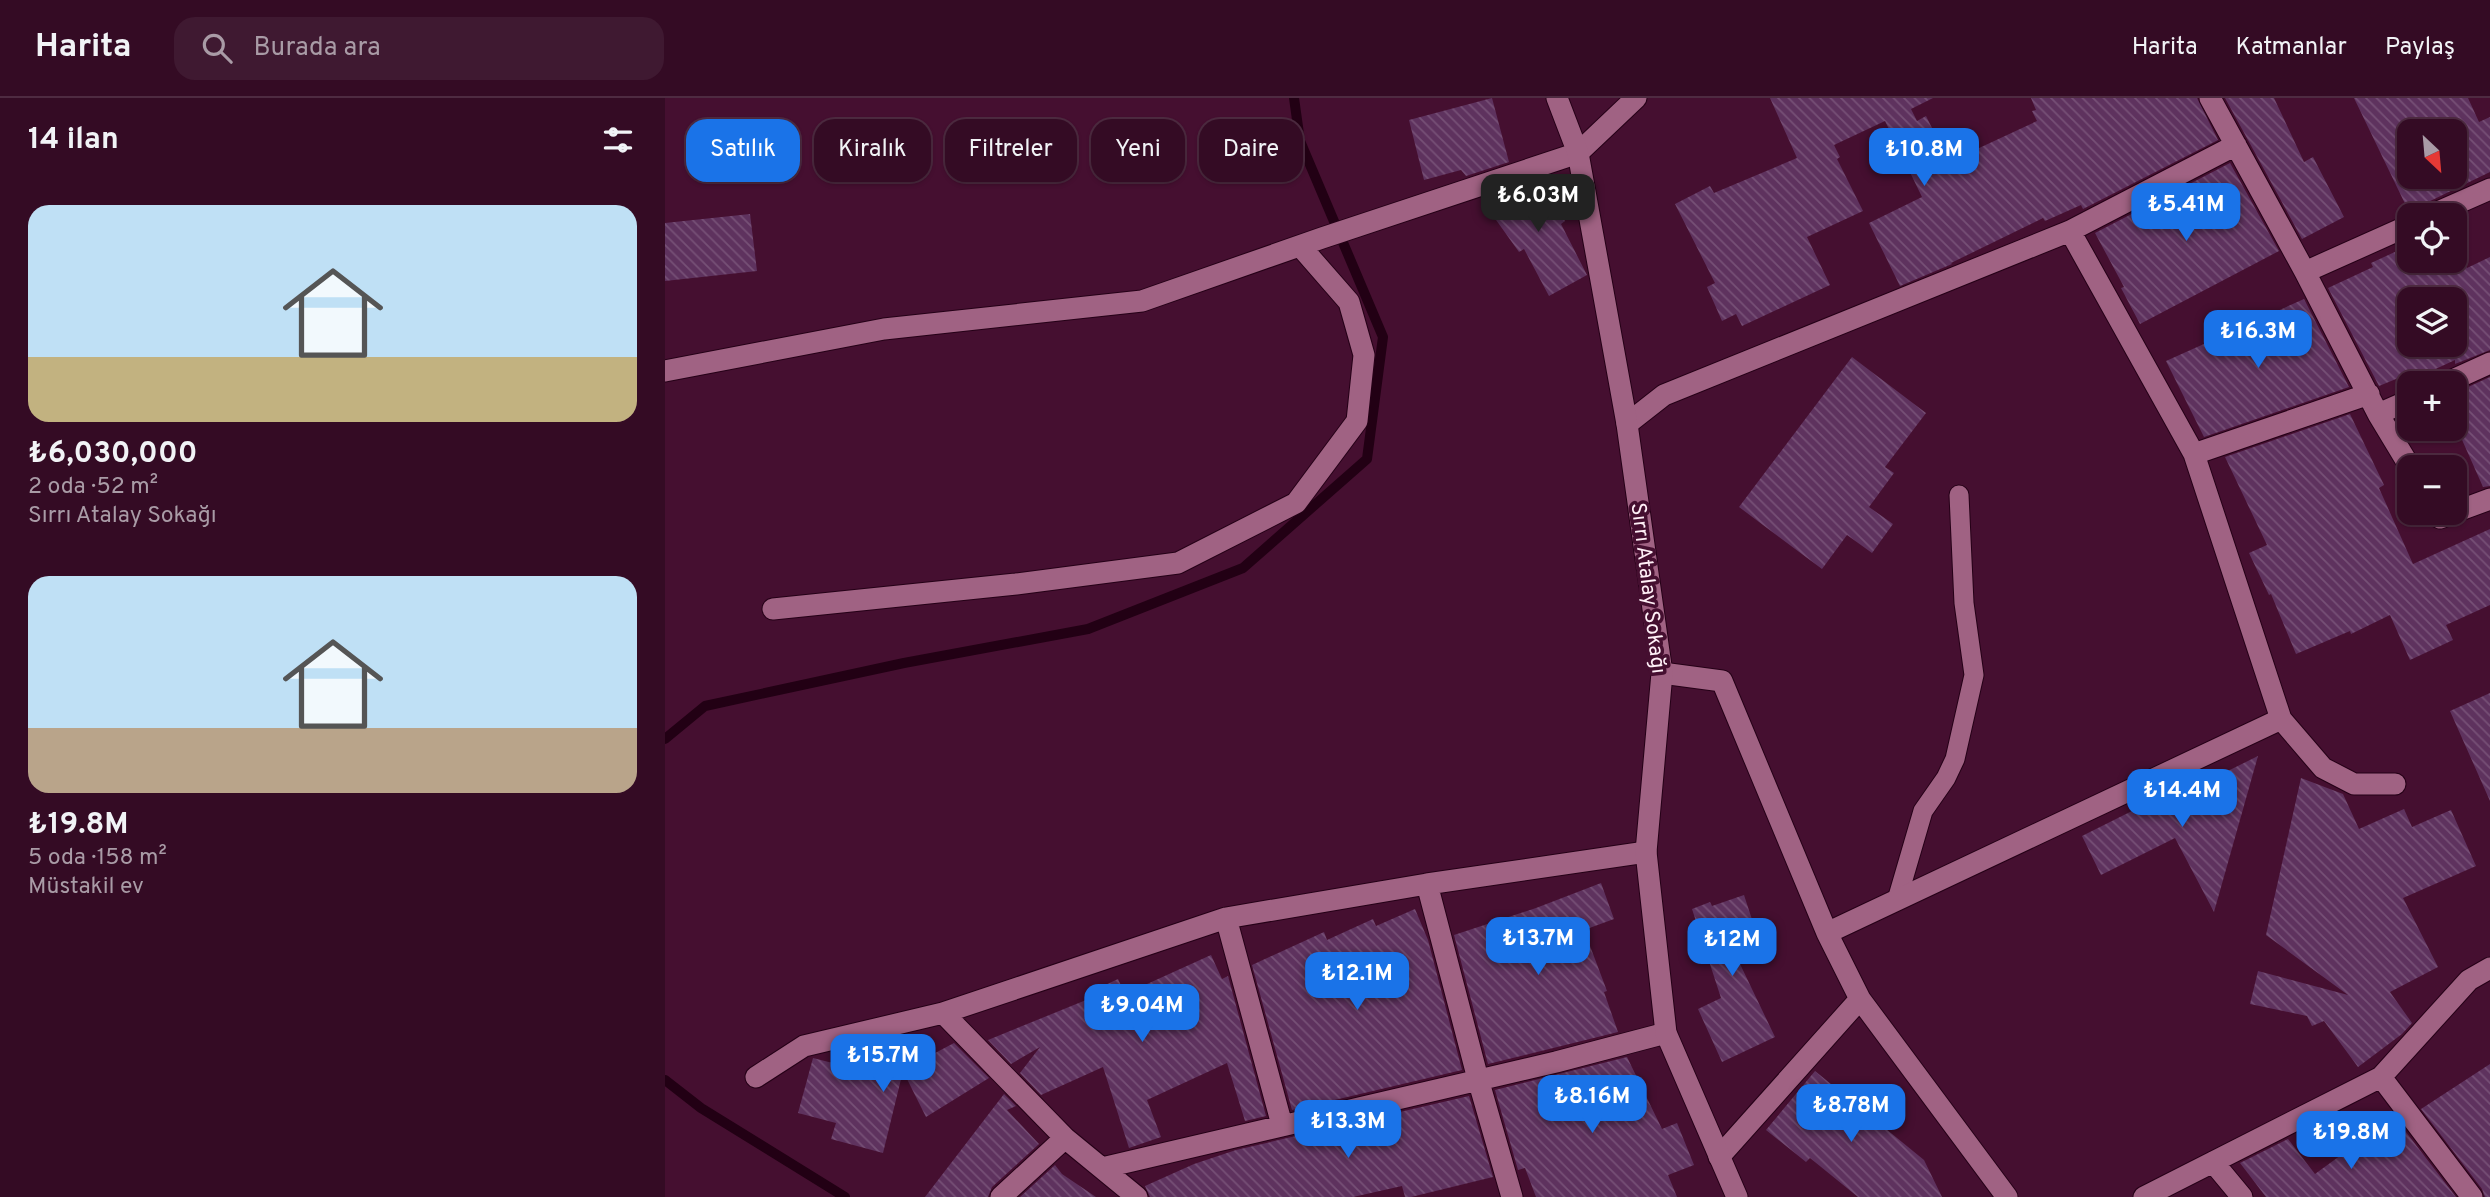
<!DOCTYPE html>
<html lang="tr">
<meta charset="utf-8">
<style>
body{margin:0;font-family:Overpass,sans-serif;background:#3f1931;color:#f1f3f6;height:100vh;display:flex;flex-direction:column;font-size:26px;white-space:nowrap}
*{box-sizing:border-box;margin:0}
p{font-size:23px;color:#a99ba6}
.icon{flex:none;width:38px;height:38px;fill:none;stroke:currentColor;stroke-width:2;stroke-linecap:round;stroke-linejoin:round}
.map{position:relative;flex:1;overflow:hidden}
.panel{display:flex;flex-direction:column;background:#340b24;width:665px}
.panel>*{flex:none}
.guide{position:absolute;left:21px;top:21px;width:665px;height:63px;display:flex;gap:14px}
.needle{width:46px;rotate:154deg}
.buttons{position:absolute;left:1732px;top:21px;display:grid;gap:14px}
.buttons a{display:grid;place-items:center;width:70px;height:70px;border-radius:14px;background:#340b24;box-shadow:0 2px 5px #0004,0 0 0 2px #4e2b41;font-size:35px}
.price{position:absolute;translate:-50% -60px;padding:0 16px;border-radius:14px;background:#1a73e8;color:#fff;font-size:23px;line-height:46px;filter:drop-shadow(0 2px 4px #0008)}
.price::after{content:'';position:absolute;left:50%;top:42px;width:21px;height:16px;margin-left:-10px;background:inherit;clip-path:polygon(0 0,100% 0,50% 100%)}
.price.selected{background:#222;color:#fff}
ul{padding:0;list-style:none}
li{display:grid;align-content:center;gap:14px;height:371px;padding:0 28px}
li span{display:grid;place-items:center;height:217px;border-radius:21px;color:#555}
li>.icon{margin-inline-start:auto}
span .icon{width:126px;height:126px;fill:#fffc;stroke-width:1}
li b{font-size:30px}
h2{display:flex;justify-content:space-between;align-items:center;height:84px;padding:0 28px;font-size:30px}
.tag{padding:0 24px;border-radius:21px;background:#340b24;box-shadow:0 2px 5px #0004,0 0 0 2px #4e2b41;font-size:24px;line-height:63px}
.tag.selected{background:#1a73e8;color:#fff}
header{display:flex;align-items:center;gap:42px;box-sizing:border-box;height:98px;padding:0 35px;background:#340b24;border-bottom:2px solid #4e2b41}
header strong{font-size:33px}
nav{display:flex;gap:38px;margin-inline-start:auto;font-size:24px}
.search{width:490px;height:63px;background:#3f1931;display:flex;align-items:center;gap:18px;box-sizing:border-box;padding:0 24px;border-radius:21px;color:#a99ba6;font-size:26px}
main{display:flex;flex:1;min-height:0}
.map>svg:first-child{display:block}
</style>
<header>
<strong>Harita</strong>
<div class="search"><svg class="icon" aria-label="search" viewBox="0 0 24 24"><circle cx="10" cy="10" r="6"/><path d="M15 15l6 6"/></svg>Burada ara</div>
<nav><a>Harita</a><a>Katmanlar</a><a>Paylaş</a></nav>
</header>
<main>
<section class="panel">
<h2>14 ilan<svg class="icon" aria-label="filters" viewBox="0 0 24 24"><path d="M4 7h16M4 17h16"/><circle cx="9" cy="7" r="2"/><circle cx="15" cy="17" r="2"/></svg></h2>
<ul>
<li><span style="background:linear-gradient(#bfe0f5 70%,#c2b280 0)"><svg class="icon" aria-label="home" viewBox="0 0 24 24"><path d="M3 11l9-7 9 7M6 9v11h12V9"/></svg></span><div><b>₺6,030,000</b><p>2 oda · 52 m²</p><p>Sırrı Atalay Sokağı</p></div></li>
<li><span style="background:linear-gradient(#bfe0f5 70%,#b9a48a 0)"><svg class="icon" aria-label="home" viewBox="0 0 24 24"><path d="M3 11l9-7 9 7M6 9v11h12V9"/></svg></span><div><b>₺19.8M</b><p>5 oda · 158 m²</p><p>Müstakil ev</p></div></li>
</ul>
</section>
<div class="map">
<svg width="1825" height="1099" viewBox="0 0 1825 1099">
<defs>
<pattern id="building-back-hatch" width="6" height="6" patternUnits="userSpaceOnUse" patternTransform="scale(1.75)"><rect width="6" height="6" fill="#5e325e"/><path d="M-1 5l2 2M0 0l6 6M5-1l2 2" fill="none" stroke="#765076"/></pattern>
</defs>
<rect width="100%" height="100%" fill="#450f30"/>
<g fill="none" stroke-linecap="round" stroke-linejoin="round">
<path stroke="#220014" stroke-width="10" d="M 0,641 L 40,608 L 239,565 L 423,531 L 578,470 L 702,361 L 718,239 L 635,43 L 629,0
M 0,982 L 36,1010 L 180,1099"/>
</g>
<path fill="url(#building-back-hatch)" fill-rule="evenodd" d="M 827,0 L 844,64 L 801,78 L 796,72 L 759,82 L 744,22 Z
M 1105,0 L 1268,0 L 1246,11 L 1252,23 L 1261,18 L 1284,64 L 1372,23 L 1367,13 L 1371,12 L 1366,0 L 1532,0 L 1553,42 L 1418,111 L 1416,107 L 1380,123 L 1378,120 L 1286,165 L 1287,166 L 1235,188 L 1204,125 L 1257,99 L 1220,23 L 1169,47 L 1175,59 L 1172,61 L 1198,113 L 1142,139 L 1165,187 L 1077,228 L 1071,216 L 1057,223 L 1042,189 L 1050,185 L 1010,106 L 1045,88 L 1049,95 L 1132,60 Z
M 1560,0 L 1609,0 L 1639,64 L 1648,59 L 1679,119 L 1637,141 Z
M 1689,0 L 1803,0 L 1814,24 L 1825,19 L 1825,74 L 1761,105 L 1755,110 L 1753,117 L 1744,114 ZM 1745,33 L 1790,33 L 1790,79 L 1745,79 Z
M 1565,65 L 1614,153 L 1475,226 L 1456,190 L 1459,189 L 1430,135 Z
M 872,83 L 900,123 L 896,126 L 922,177 L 884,198 L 859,151 L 854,154 L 816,101 Z
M 85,116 L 92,173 L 0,183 L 0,125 Z
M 1790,145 L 1802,170 L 1825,159 L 1825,252 L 1790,266 L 1790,262 L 1751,280 L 1748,274 L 1714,288 L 1663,190 L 1708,169 L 1706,165 L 1745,147 L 1745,163 L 1790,163 ZM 1745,201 L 1790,201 L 1790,247 L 1745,247 Z
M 1639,201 L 1684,289 L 1539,339 L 1501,263 Z
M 1187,259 L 1261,315 L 1220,369 L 1229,375 L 1204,409 L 1228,426 L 1207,455 L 1182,437 L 1157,471 L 1074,409 Z
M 1825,279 L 1825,388 L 1818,389 L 1790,326 L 1790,295 Z
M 1685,316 L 1719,387 L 1714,390 L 1748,466 L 1825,431 L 1825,507 L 1781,527 L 1788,542 L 1745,562 L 1725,517 L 1686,536 L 1685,533 L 1631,556 L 1606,496 L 1604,497 L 1584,455 L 1602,447 L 1560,359 Z
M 1825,595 L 1825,703 L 1785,613 Z
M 1593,658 L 1549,814 L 1510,740 L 1436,777 L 1417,738 L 1479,707 L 1482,713 Z
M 1636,680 L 1678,696 L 1694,731 L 1739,711 L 1747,729 L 1786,712 L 1811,768 L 1738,800 L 1773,869 L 1725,894 L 1747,925 L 1737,936 L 1693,969 L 1659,923 L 1647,928 L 1642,918 L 1585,906 L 1593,873 L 1683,897 L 1601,837 Z
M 936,785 L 949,821 L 919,832 L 942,893 L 939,894 L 953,934 L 823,966 L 789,837 L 871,810 Z
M 1079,797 L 1099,858 L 1075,866 L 1110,939 L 1057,964 L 1033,911 L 1056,900 L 1027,811 L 1045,804 L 1047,808 Z
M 750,811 L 763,842 L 797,972 L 627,1012 L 587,867 L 659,834 L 662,842 L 708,821 L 711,828 Z
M 546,857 L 557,881 L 563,878 L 601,1018 L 580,1023 L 562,965 L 482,1002 L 496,1039 L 464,1050 L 438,969 L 376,997 L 355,975 L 375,949 L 346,966 L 323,942 L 426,900 L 423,895 L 453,881 L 460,896 Z
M 289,945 L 324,980 L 261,1019 L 238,973 L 218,1055 L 166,1041 L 171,1025 L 133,1015 L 148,960 L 191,971 L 239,970 L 238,972 Z
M 962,959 L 997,1031 L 1012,1025 L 1029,1067 L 1003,1077 L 1012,1099 L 871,1099 L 860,1070 L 853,1072 L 830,992 Z
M 1825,966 L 1825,1099 L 1820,1099 L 1817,1091 L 1756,1011 Z
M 1150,973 L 1259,1062 L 1277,1099 L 1193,1099 L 1145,1060 L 1141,1064 L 1101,1032 Z
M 339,996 L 351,1008 L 342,1012 L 374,1046 L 327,1089 L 323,1099 L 260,1099 Z
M 804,998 L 828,1079 L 746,1099 L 740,1099 L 737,1088 L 688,1099 L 485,1099 L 480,1088 L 529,1066 L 571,1052 Z
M 1720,1025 L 1725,1031 L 1734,1025 L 1791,1099 L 1601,1099 L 1575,1065 L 1623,1041 L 1650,1076 Z
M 390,1067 L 397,1076 L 431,1099 L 355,1099 Z"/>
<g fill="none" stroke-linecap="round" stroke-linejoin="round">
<defs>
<path id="lane" d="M 1232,802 L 1258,713 L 1281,680 L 1290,661 L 1309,577 L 1299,505 L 1294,397"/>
<path id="street" d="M 1545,0 L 1640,174 L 1713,316 L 1745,369
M 1766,117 L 1825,91
M 1405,133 L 1529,356 L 1616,621 L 1658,670 L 1689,686 L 1730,686
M 1640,174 L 1745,127
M 0,273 L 219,231 L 477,203 L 657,140 L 913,55 L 971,0
M 1781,285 L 1825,265
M 1713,316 L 1745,302
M 962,326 L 999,297 L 1405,133 L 1571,47
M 1529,356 L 1704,296
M 1790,414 L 1825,401
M 1772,415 L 1775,420 L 1789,415
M 108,511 L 351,486 L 513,465 L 631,405 L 692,323 L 699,257 L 684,204 L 636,149
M 997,575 L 1057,583 L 1162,835 L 1195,901 L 1342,1099
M 762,786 L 813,981 L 847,1099
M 561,820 L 617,1027
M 1162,835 L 1616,621
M 91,979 L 139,948 L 278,915
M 1716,979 L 1807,1099
M 1054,1059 L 1195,901
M 1548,1064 L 1577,1099
M 437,1070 L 891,964 L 1001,935
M 336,1099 L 400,1040
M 472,1099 L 400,1040 L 278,915 L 561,820 L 762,786 L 981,754
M 1479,1099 L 1716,979 L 1804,882 L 1825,870"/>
<path id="secondary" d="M 892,0 L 913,55 L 962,326 L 997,575 L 981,754 L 1001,935 L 1072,1099"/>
</defs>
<use href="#lane" stroke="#250017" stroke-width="21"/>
<use href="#street" stroke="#250017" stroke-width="23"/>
<use href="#secondary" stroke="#250017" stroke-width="23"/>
<use href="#lane" stroke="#a06283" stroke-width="19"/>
<use href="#street" stroke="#a06283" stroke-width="21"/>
<use href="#secondary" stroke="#a06283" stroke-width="21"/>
</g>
<g text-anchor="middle" stroke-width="7" stroke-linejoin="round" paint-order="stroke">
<g font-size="21" fill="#fff0f7" stroke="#450f30">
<text transform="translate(984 490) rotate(83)" y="7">Sırrı Atalay Sokağı</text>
</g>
</g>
</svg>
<div class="buttons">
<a><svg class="needle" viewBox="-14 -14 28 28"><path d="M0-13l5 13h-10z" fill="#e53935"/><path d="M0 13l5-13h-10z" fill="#a99ba6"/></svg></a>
<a><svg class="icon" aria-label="locate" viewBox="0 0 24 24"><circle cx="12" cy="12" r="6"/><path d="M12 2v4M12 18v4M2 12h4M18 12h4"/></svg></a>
<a><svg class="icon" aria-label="layers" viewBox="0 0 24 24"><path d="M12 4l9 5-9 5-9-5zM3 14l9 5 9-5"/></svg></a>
<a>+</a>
<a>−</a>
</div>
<b class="price" style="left:1259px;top:90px">₺10.8M</b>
<b class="price selected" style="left:873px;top:136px">₺6.03M</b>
<b class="price" style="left:1521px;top:145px">₺5.41M</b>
<b class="price" style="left:1593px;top:272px">₺16.3M</b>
<b class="price" style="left:1517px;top:731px">₺14.4M</b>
<b class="price" style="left:873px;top:879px">₺13.7M</b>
<b class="price" style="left:1067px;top:880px">₺12M</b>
<b class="price" style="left:692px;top:914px">₺12.1M</b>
<b class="price" style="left:477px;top:946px">₺9.04M</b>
<b class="price" style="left:218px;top:996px">₺15.7M</b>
<b class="price" style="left:927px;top:1037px">₺8.16M</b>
<b class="price" style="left:1186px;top:1046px">₺8.78M</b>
<b class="price" style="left:683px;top:1062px">₺13.3M</b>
<b class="price" style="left:1686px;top:1073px">₺19.8M</b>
<div class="guide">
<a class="tag selected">Satılık</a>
<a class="tag">Kiralık</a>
<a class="tag">Filtreler</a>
<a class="tag">Yeni</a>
<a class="tag">Daire</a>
</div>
</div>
</main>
